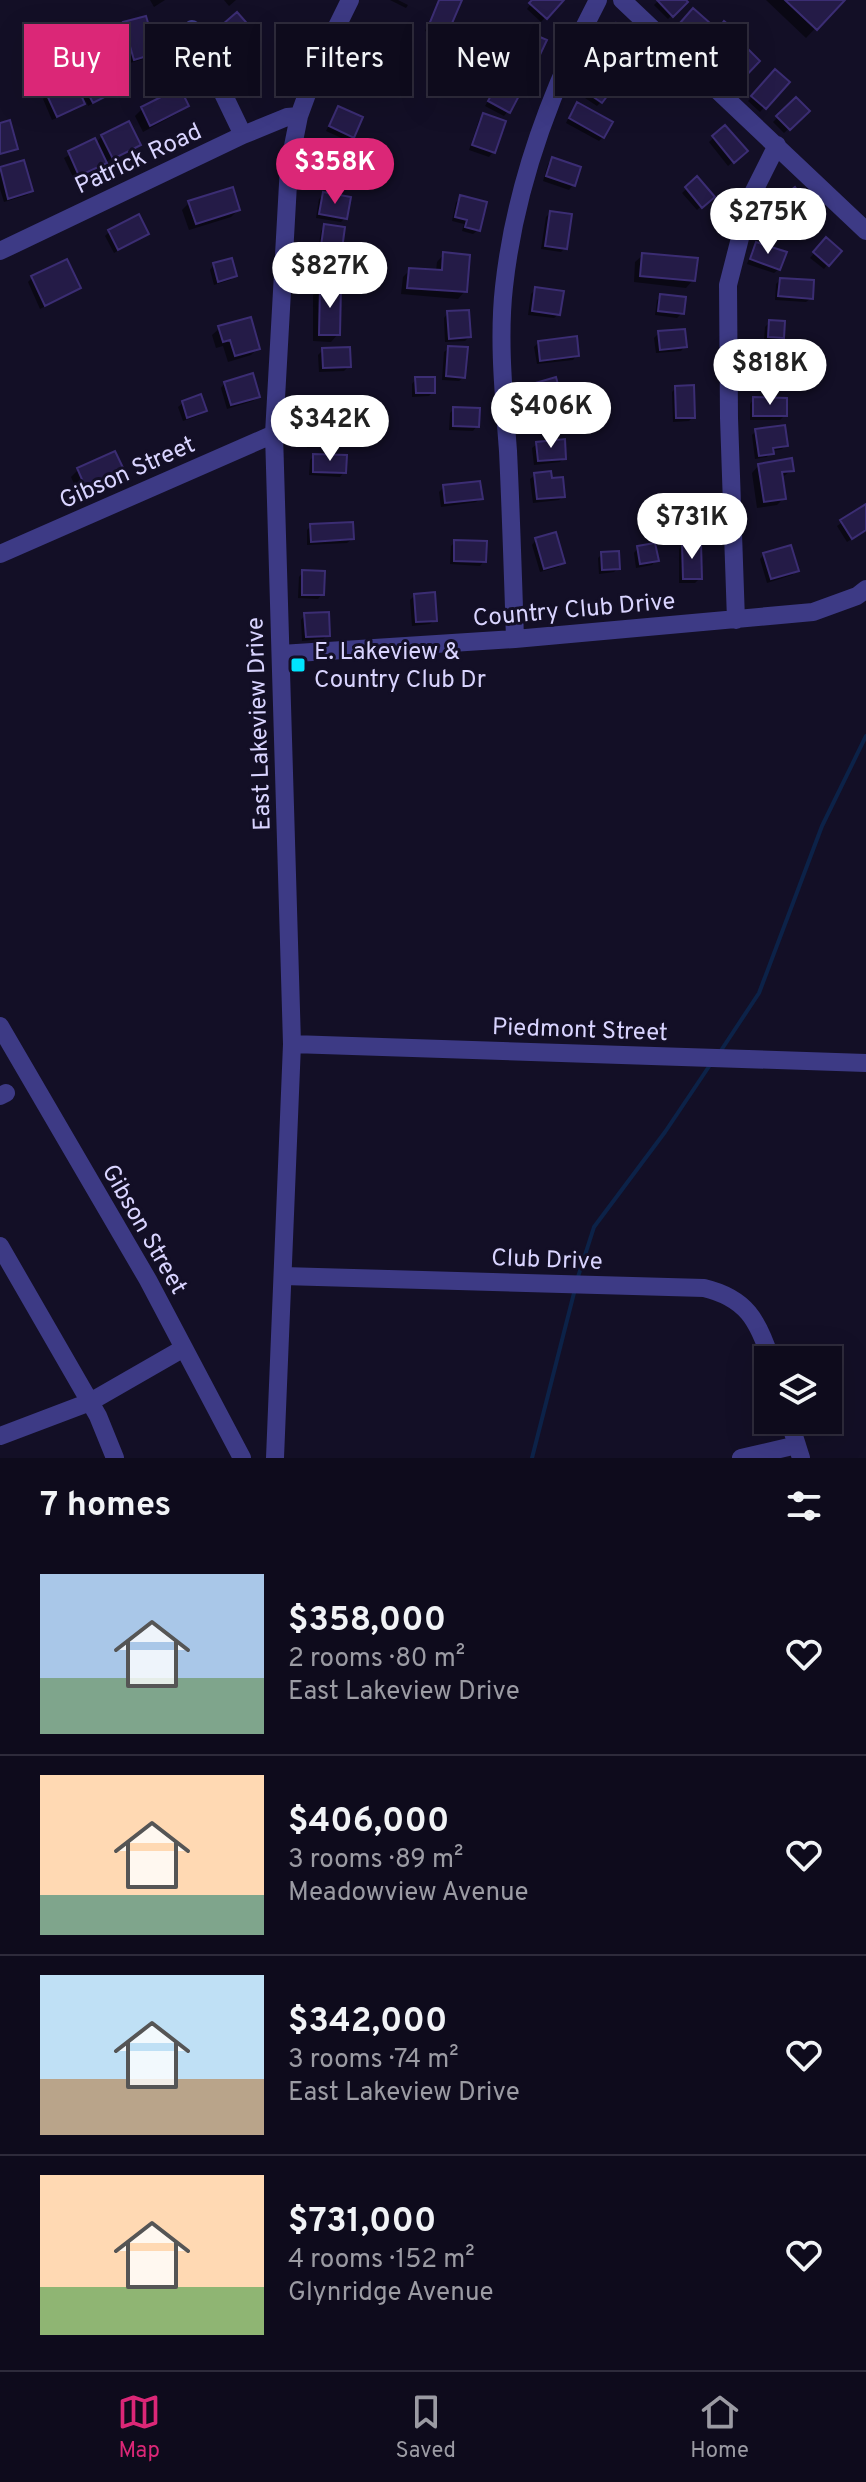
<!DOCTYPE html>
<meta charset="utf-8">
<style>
body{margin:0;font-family:Overpass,sans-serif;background:#171425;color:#f1f3f6;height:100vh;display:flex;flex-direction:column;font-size:30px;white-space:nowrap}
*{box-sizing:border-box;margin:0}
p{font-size:26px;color:#9b9ba3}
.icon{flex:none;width:44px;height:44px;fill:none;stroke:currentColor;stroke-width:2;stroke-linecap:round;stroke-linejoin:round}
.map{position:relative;height:1458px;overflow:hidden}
.sheet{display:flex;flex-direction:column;background:#0e0b1c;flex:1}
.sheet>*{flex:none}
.banner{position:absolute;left:24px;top:24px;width:818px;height:72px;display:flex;gap:16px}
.tools{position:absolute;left:754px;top:1346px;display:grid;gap:16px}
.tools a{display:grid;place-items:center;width:88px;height:88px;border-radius:0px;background:#0e0b1c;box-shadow:0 8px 32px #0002,0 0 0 2px #2e2b3b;font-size:40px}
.price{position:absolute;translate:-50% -68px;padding:0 18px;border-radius:28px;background:#fff;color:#222;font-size:26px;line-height:52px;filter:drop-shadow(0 2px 4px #0008)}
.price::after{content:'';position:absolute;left:50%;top:48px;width:24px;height:18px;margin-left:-12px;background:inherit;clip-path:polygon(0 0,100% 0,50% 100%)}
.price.active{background:#db2777;color:#fff}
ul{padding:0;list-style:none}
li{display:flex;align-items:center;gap:24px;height:200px;padding:0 40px}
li+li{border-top:2px solid #2e2b3b}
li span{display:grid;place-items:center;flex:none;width:224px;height:160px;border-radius:0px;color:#555}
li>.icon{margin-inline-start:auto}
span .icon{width:96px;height:96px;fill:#fffc;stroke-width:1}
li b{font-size:34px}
h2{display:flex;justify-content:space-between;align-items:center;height:96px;padding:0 40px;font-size:34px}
.chip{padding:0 28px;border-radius:0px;background:#0e0b1c;box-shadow:0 8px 32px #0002,0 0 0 2px #2e2b3b;font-size:28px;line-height:72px}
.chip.active{background:#db2777;color:#fff}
.tab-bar{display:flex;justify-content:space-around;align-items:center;height:112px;border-top:2px solid #2e2b3b;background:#0e0b1c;font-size:22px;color:#9b9ba3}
.tab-bar a{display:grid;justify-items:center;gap:4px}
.tab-bar .active{color:#db2777}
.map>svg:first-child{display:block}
</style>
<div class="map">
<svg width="866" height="1458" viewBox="0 0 866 1458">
<rect width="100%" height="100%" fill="#130f26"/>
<path fill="#0007" d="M 150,0 L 165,0 L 154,7 Z
M 224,0 L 236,0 L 229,6 Z
M 390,0 L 398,0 L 408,5 L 406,8 Z
M 438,0 L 459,0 L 441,38 L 425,31 Z
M 534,0 L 561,0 L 541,22 L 527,9 Z
M 659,0 L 683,0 L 685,2 L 668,19 L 654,5 Z
M 766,0 L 842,0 L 806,38 Z
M 694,11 L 707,23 L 691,40 L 678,28 Z
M 237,15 L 257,38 L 241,53 L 221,30 Z
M 124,24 L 154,53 L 150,57 L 130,63 L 120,28 Z
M 616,26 L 639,47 L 624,63 L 601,42 Z
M 720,28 L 720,59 L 716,63 L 702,52 Z
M 518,29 L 538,55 L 533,60 L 507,48 Z
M 747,51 L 757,61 L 734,85 L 724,75 Z
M 32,58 L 77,58 L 73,62 L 32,77 L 27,62 Z
M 371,59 L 389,82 L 384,86 L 376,82 L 369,91 L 356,83 Z
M 775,72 L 787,82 L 760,112 L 748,101 Z
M 586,77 L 601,102 L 597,106 L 576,92 Z
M 82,81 L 113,92 L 88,106 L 86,101 L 79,108 L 52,120 L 43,99 L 47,95 L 76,88 Z
M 499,83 L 508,111 L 504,116 L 485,106 Z
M 170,89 L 187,105 L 180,112 L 143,132 L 135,116 L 142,109 L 164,98 Z
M 796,99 L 807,111 L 784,133 L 773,122 Z
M 338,108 L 353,136 L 348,141 L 326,131 Z
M 573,109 L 603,137 L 599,141 L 566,123 Z
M 484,116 L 503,123 L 493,152 L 489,157 L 469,150 L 479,120 Z
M 725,127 L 745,151 L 728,166 L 709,142 Z
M 102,136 L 139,144 L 74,179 L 64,158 L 95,141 L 96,143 Z
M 327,154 L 356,180 L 352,184 L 319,175 L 323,159 Z
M 553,160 L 573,185 L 569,190 L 543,181 L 548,164 Z
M 23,162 L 31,191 L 27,195 L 4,202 L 0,189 L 0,169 Z
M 697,179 L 712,196 L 697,210 L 682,193 Z
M 324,195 L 345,218 L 341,222 L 316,218 L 319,199 Z
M 461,198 L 478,230 L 473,234 L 462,231 L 464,224 L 452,221 L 456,202 Z
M 189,203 L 238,210 L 231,217 L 189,230 L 182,210 Z
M 776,205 L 800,208 L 782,222 L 772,209 Z
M 550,213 L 565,248 L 561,252 L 541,249 L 546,217 Z
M 325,226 L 341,248 L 336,253 L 318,250 L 321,231 Z
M 110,231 L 147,234 L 114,253 L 105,236 Z
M 757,244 L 779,269 L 774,273 L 747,264 L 753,248 Z
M 822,244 L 828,264 L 824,269 L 810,258 Z
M 444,254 L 465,291 L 458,299 L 401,294 L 403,277 L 410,270 L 436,272 L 437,262 Z
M 643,255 L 693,280 L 686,288 L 634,282 L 635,262 Z
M 214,265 L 235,276 L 230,280 L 214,285 L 210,270 Z
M 32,278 L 79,288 L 40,309 L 28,282 Z
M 780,280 L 811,298 L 806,302 L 775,300 L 776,284 Z
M 320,288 L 338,334 L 331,342 L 313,341 L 313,295 Z
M 536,289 L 559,314 L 554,318 L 528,315 L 531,294 Z
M 661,296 L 682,313 L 677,318 L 655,315 L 657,300 Z
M 448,313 L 469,337 L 465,341 L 445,342 L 444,318 Z
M 770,322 L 782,337 L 778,342 L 764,341 L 765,327 Z
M 220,328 L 258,348 L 251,355 L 228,362 L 223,346 L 216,348 L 212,335 Z
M 659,333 L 685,346 L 681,351 L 656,353 L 654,338 Z
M 539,342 L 577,355 L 573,360 L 537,364 L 534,347 Z
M 449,348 L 464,377 L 459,381 L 442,380 L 444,352 Z
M 323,350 L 349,366 L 344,371 L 319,372 L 318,355 Z
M 757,363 L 790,384 L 785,388 L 756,391 L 753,367 Z
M 416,379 L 433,392 L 429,396 L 412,397 L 412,384 Z
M 554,380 L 563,409 L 558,413 L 537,420 L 528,390 L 533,386 Z
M 225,383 L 258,397 L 253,401 L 227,409 L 221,388 Z
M 676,388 L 693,417 L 689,421 L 673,422 L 672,392 Z
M 754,399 L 785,415 L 780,420 L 750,420 L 750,404 Z
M 183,403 L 204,410 L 200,415 L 183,421 L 178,407 Z
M 311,408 L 342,419 L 349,438 L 341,445 L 307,448 L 304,415 Z
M 454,409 L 477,426 L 473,431 L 449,430 L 450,413 Z
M 756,431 L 786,445 L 782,449 L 771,451 L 767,457 L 755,459 L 752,435 Z
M 537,444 L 564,458 L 560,462 L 534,465 L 532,448 Z
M 314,456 L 344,472 L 340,477 L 309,475 L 310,460 Z
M 759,465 L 792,470 L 781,478 L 784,498 L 777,505 L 757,508 L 752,473 Z
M 78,470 L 123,474 L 116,481 L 80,497 L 71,477 Z
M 535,475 L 550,481 L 563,496 L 559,500 L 533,503 L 530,479 Z
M 444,487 L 481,498 L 476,502 L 441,507 L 439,492 Z
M 680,499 L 697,518 L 692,522 L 676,523 L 675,503 Z
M 866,506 L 866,530 L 847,542 L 837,526 Z
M 311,526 L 352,539 L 347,543 L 307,545 L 307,530 Z
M 536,540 L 563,563 L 558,567 L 540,572 L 532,545 Z
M 455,542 L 484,561 L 480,566 L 450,564 L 451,546 Z
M 683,545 L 700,578 L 695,583 L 679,583 L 679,549 Z
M 638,548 L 656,560 L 652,565 L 636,568 L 634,553 Z
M 602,554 L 618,568 L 614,572 L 599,574 L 598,558 Z
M 764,555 L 796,571 L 792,575 L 767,583 L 760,559 Z
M 303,572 L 322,594 L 318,599 L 298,598 L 299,577 Z
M 414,596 L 435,620 L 430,624 L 412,626 L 410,600 Z
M 305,615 L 328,635 L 323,639 L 302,641 L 301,620 Z"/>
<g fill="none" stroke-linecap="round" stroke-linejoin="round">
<path stroke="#0c2248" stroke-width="4" d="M 720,1052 L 759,993 L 822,826 L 866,736
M 577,1280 L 594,1227 L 665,1132 L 710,1065
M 532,1458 L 575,1289"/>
</g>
<path fill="#241b47" stroke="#3b2d73" stroke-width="2" d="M 439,0 L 462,0 L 447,35 L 428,27 Z
M 532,0 L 564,0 L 547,19 L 529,3 Z
M 657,0 L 686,0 L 688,2 L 673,17 Z
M 785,0 L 845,0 L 817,30 Z
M 693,8 L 710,23 L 697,37 L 680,23 Z
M 237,12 L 260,38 L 246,50 L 223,24 Z
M 146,16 L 157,53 L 134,60 L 123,22 Z
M 724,21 L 741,35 L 721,60 L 705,47 Z
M 616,23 L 642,47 L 629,61 L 604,37 Z
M 517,27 L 547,40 L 539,57 L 510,43 Z
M 73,41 L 80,58 L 37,74 L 30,56 Z
M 747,48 L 760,61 L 740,82 L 727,70 Z
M 370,56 L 397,70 L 390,83 L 381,78 L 375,88 L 359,79 Z
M 108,65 L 120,89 L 93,103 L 81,80 Z
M 775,69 L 790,82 L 766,109 L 751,96 Z
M 590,70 L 614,87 L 602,103 L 579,87 Z
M 499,80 L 521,92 L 510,113 L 488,101 Z
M 75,81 L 85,104 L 57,117 L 46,93 Z
M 177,82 L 189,106 L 150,126 L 141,107 L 171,92 L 168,87 Z
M 796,97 L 810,111 L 790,130 L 776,116 Z
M 577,102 L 613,122 L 604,138 L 569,118 Z
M 338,106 L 363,117 L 354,138 L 329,126 Z
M 483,113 L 506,121 L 495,153 L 472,145 Z
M 10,120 L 18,149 L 0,154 L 0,123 Z
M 129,121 L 141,145 L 113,159 L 101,135 Z
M 725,125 L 748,151 L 734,163 L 712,136 Z
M 95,138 L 107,163 L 79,176 L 68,151 Z
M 327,152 L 363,162 L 358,181 L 322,171 Z
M 552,157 L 581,167 L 575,186 L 546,176 Z
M 24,160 L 33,191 L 8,199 L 0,167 Z
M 697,176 L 715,197 L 702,208 L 685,187 Z
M 233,187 L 240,210 L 196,224 L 188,201 Z
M 795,187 L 807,203 L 788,219 L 775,203 Z
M 323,192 L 351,197 L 347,219 L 319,214 Z
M 460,195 L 487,202 L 480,231 L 465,227 L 467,220 L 455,217 Z
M 550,211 L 572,214 L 567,249 L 545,246 Z
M 139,214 L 149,234 L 118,250 L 108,230 Z
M 324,224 L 345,227 L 342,249 L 321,246 Z
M 826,237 L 842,251 L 829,266 L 813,252 Z
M 756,242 L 787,252 L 780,270 L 750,259 Z
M 443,252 L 470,255 L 467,292 L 407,288 L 409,268 L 442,270 Z
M 642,253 L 698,258 L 695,281 L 640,276 Z
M 232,258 L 237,276 L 218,282 L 213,263 Z
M 67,259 L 81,288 L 45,306 L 31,276 Z
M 780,278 L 814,280 L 813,299 L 778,296 Z
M 320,286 L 341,286 L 340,335 L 319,335 Z
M 535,287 L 564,291 L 560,315 L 532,311 Z
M 660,294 L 686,297 L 684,314 L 658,311 Z
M 469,310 L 471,337 L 449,339 L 447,311 Z
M 251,317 L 260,349 L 235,356 L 230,340 L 223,342 L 218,326 Z
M 769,320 L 785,321 L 784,338 L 768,337 Z
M 685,329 L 687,347 L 660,350 L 658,331 Z
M 577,336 L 579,356 L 540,361 L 538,341 Z
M 448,346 L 468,347 L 465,378 L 446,376 Z
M 350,347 L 351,367 L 323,368 L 322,348 Z
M 789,357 L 792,384 L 760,388 L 757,361 Z
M 253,373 L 260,397 L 231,405 L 224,382 Z
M 415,377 L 435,377 L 435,393 L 416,393 Z
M 556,377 L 565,410 L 541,417 L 532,384 Z
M 694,385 L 695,418 L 676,418 L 675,386 Z
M 201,394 L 207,411 L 187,418 L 182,401 Z
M 753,397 L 787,398 L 787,416 L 753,416 Z
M 342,403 L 343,417 L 349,417 L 351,439 L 313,442 L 310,406 Z
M 453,407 L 480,408 L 479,427 L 453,426 Z
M 785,425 L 788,446 L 773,448 L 774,454 L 759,456 L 755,429 Z
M 565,439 L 566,459 L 538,461 L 536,442 Z
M 115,451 L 126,474 L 87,491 L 77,468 Z
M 313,454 L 347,455 L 346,473 L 313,472 Z
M 792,458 L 794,471 L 782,472 L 786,499 L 764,502 L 758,464 Z
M 551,471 L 552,478 L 563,477 L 565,497 L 537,499 L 534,473 Z
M 480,481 L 483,499 L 445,503 L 443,485 Z
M 698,496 L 699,519 L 679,519 L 679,497 Z
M 866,504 L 866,530 L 852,539 L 840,520 Z
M 353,522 L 354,539 L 311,542 L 310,524 Z
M 556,532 L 565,563 L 544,569 L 535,538 Z
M 454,540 L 487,541 L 486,562 L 454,561 Z
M 655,543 L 659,561 L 640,564 L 637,546 Z
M 682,543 L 701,543 L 702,579 L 683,579 Z
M 791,545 L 799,571 L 771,579 L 763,553 Z
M 619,551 L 620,569 L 602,570 L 601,552 Z
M 302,570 L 325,571 L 324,595 L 302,595 Z
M 435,592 L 437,621 L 416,622 L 414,594 Z
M 329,612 L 330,636 L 306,637 L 304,613 Z"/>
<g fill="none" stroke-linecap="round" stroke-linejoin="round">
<path stroke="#3d3a85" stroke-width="18" d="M 622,0 L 866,231
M 192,29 L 243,135
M 0,251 L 243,135 L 287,117 L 299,116
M 0,554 L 274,434
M 736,620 L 729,418 L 728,285 L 750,199 L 777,145
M 515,639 C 513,576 511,513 508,451 C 504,397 498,340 504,287 C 515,186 551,89 598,0
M 281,654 L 515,639 L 813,612 L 857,596 L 866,589
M 0,1026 L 148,1280 L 242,1458
M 292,1044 L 866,1063
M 0,1096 L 6,1093
M 0,1246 L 98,1416 L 115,1458
M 283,1276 L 704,1288 C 746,1298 758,1320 771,1360
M 789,1420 L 801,1458
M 0,1436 L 90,1402 L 184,1348
M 275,1458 L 292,1044 L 274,434 L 289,166 L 299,116 L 317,67 L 350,0
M 741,1458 L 797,1445"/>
</g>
<rect fill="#00e5ff" stroke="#130f26" stroke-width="3" x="290" y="657" width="16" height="16" rx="4"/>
<g text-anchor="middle" stroke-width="6" stroke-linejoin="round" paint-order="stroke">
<g font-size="24" fill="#d9d4ff" stroke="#130f26">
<text transform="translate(138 158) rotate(-25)" y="8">Patrick Road</text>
<text transform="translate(127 472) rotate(-24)" y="8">Gibson Street</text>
<text transform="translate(574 609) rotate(-5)" y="8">Country Club Drive</text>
<text transform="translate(258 724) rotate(-92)" y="8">East Lakeview Drive</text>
<text transform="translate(580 1029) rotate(2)" y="8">Piedmont Street</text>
<text transform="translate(145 1229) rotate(60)" y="8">Gibson Street</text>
<text transform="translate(547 1259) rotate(2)" y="8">Club Drive</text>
</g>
<g font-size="24" fill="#d9d4ff" stroke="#130f26" text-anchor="start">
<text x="314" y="659">E. Lakeview &amp;<tspan x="314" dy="28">Country Club Dr</tspan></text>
</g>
</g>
</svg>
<div class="tools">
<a><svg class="icon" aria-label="layers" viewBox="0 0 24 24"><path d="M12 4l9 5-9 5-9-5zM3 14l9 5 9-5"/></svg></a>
</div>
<b class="price active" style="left:335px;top:206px">$358K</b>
<b class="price" style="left:768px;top:256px">$275K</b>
<b class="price" style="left:330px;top:310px">$827K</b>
<b class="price" style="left:770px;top:407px">$818K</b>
<b class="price" style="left:551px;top:450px">$406K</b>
<b class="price" style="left:330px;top:463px">$342K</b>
<b class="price" style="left:692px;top:561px">$731K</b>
<div class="banner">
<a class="chip active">Buy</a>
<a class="chip">Rent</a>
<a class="chip">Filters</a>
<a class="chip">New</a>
<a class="chip">Apartment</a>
</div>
</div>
<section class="sheet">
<h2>7 homes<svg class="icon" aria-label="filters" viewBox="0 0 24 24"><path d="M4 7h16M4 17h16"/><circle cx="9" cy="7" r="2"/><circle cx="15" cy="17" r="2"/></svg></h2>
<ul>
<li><span style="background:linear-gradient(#a9c7e8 65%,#7fa58c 0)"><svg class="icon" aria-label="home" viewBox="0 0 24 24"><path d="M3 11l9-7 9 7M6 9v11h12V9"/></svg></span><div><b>$358,000</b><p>2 rooms · 80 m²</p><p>East Lakeview Drive</p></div><svg class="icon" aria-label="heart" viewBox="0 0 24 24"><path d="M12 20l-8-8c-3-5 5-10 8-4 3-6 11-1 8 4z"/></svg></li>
<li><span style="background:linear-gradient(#ffd9b3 75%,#7fa58c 0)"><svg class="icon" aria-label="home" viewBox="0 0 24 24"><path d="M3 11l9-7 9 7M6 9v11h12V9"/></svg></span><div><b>$406,000</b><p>3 rooms · 89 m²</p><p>Meadowview Avenue</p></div><svg class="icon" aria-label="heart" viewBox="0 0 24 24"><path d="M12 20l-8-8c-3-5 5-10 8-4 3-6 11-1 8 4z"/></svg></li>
<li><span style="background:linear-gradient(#bfe0f5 65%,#b9a48a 0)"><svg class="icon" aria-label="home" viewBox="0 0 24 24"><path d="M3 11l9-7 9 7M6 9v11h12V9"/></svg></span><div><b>$342,000</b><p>3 rooms · 74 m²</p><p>East Lakeview Drive</p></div><svg class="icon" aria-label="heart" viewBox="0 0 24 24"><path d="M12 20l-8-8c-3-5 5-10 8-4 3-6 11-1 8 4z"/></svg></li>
<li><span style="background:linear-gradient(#ffd9b3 70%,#8fb573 0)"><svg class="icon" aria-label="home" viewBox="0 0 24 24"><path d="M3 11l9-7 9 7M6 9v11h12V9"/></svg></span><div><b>$731,000</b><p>4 rooms · 152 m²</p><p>Glynridge Avenue</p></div><svg class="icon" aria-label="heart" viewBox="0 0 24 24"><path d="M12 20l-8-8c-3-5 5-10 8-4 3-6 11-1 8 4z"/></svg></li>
</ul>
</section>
<nav class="tab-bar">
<a class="active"><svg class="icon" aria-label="map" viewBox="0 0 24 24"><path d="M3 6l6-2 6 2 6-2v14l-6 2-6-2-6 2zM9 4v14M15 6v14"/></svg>Map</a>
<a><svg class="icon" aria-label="saved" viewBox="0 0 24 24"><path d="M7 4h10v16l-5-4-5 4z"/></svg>Saved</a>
<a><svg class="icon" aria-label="home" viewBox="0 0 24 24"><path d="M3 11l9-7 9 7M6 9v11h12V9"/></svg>Home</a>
</nav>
